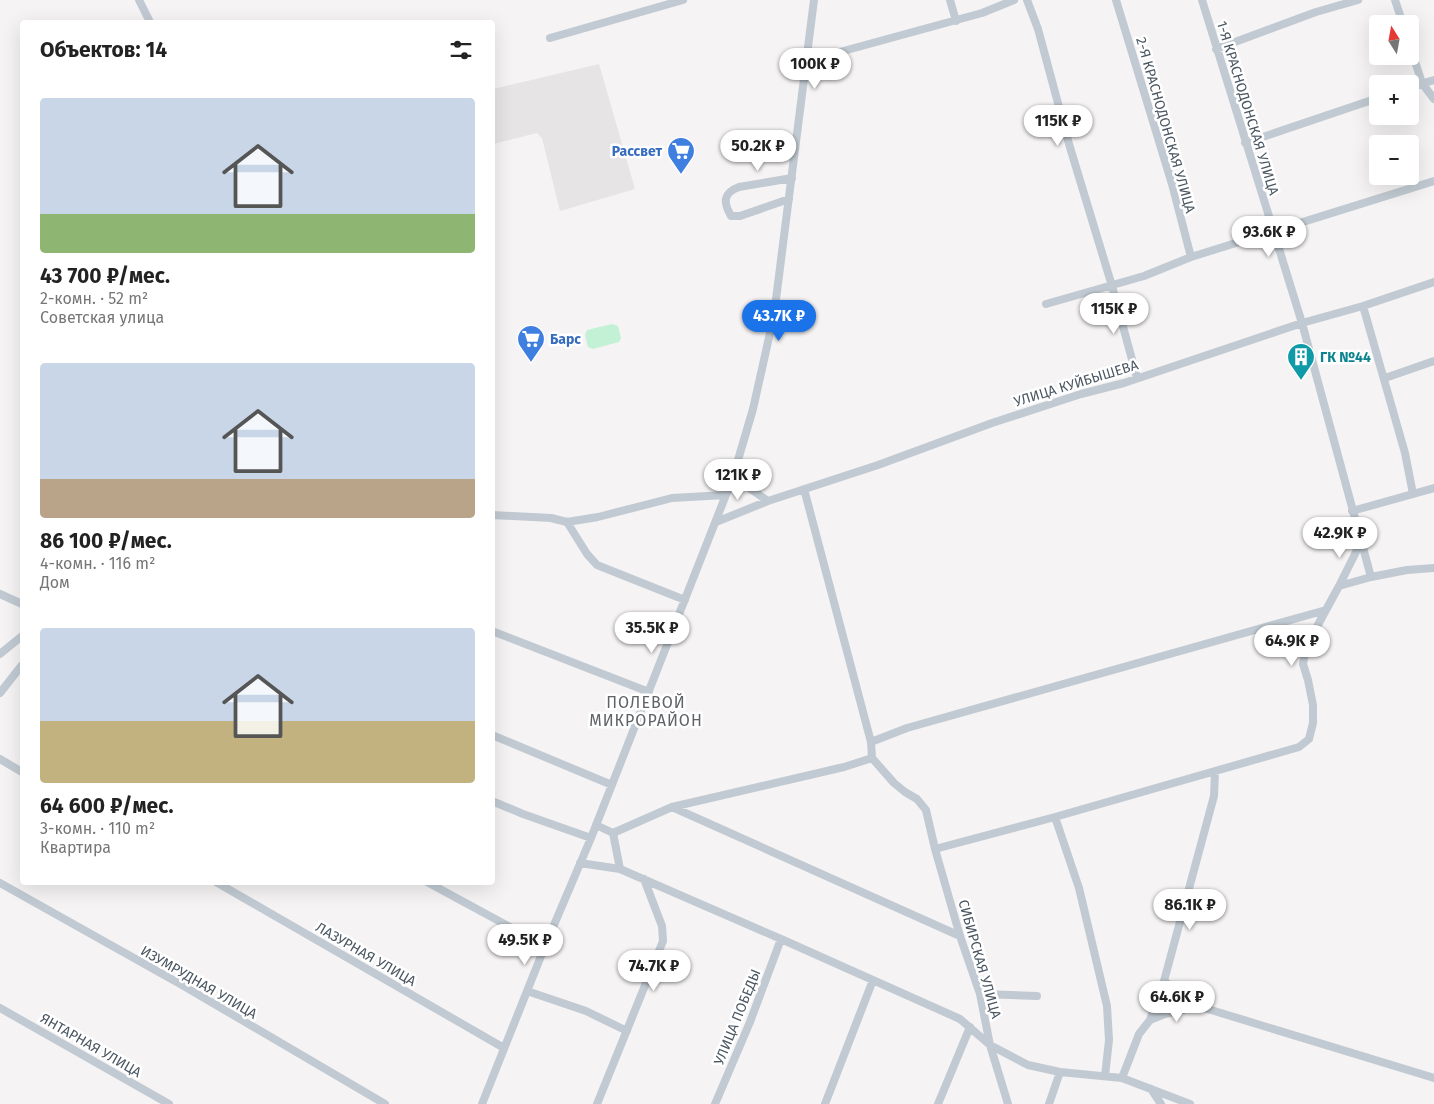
<!DOCTYPE html>
<html lang="ru">
<meta charset="utf-8">
<style>
body{margin:0;font-family:"Fira Sans",sans-serif;background:#f6f6f6;color:#222;height:100vh;display:flex;flex-direction:column;font-size:19px;white-space:nowrap}
*{box-sizing:border-box;margin:0}
p{font-size:16px;color:#767676}
.icon{flex:none;width:28px;height:28px;fill:none;stroke:currentColor;stroke-width:2;stroke-linecap:round;stroke-linejoin:round}
.map{position:relative;flex:1;overflow:hidden}
.side{position:absolute;left:20px;top:20px;width:475px;height:865px;display:flex;flex-direction:column;background:#fff;border-radius:5px;box-shadow:0 5px 20px #0002}
.side>*{flex:none}
.needle{width:32px;rotate:349deg}
.tools{position:absolute;left:1369px;top:15px;display:grid;gap:10px}
.tools a{display:grid;place-items:center;width:50px;height:50px;border-radius:5px;background:#fff;box-shadow:0 5px 20px #0002;font-size:25px}
.price{position:absolute;translate:-50% -42px;padding:0 11px;border-radius:18px;background:#fff;color:#222;font-size:16px;line-height:32px;filter:drop-shadow(0 1px 2px #0008)}
.price::after{content:'';position:absolute;left:50%;top:30px;width:15px;height:11px;margin-left:-8px;background:inherit;clip-path:polygon(0 0,100% 0,50% 100%)}
.price.selected{background:#1a73e8;color:#fff}
ul{padding:0;list-style:none}
li{display:grid;align-content:center;gap:10px;height:265px;padding:0 20px}
li span{display:grid;place-items:center;height:155px;border-radius:5px;color:#555}
li>.icon{margin-inline-start:auto}
span .icon{width:90px;height:90px;fill:#fffc;stroke-width:1}
li b{font-size:21px}
h2{display:flex;justify-content:space-between;align-items:center;height:60px;padding:0 20px;font-size:21px}
.map>svg:first-child{display:block}
</style>
<div class="map">
<svg width="1434" height="1104" viewBox="0 0 1434 1104">
<rect width="100%" height="100%" fill="#f5f3f3"/>
<path fill="#e6e4e5" d="M 599,64 L 635,189 L 560,211 L 542,138 L 537,133 L 493,144 L 493,89 Z"/>
<path fill="#c3f1d5" d="M 612,324 L 618,326 L 621,338 L 619,342 L 593,349 L 588,347 L 585,335 L 587,330 Z"/>
<g fill="none" stroke-linecap="round" stroke-linejoin="round">
<path stroke="#c1cad2" stroke-width="8" d="M 139,0 L 150,22
M 950,0 L 956,21
M 1027,0 L 1038,29 L 1069,144 L 1112,286 L 1137,378
M 1116,0 L 1172,184 L 1191,257
M 1395,0 L 1403,24
M 550,38 L 683,0
M 1410,46 L 1422,83 L 1434,99
M 1216,49 L 1316,12 L 1358,0
M 807,61 L 982,13 L 1014,0
M 1410,87 L 1434,80
M 1245,143 L 1378,98
M 789,199 L 740,216 L 731,216 C 723,202 723,193 739,187 L 792,178
M 1046,304 L 1144,276 L 1191,257 L 1434,181
M 1363,306 L 1405,453 L 1413,494
M 1385,378 L 1434,361
M 733,477 L 768,501 L 878,465 L 992,423 L 1081,394 L 1124,383 L 1302,323 L 1363,306 L 1434,282
M 804,489 L 871,742 L 872,758
M 1352,511 L 1434,488
M 492,515 L 551,518 L 567,522 L 598,517 L 672,498 L 725,495
M 567,522 L 587,554 L 597,565 L 685,600
M 716,522 L 768,501
M 1371,577 L 1407,570 L 1434,568
M 1339,586 L 1361,542
M 0,594 L 22,604
M 492,631 L 649,692
M 0,654 L 22,636
M 0,693 L 22,665
M 492,735 L 612,785
M 871,742 L 907,728 L 1326,610 L 1339,586 L 1371,577 L 1302,323 L 1202,0
M 0,759 L 22,772
M 492,801 L 523,814 L 591,838
M 672,807 L 960,936
M 1055,817 L 1299,747 L 1309,739 L 1313,723 L 1313,705 L 1308,680 L 1303,664 L 1306,647 L 1326,610
M 596,825 L 613,833 L 672,807 L 844,767 L 872,758 L 894,783 L 905,792 L 917,799 L 926,810 L 935,849 L 1055,817 L 1079,888 L 1107,1006 L 1109,1040 L 1105,1076
M 613,833 L 620,869 L 781,939 L 960,1019 L 990,1045 L 1028,1065 L 1060,1072 L 1122,1078 L 1190,1104
M 935,849 L 960,936 L 980,994 L 990,1045 L 1008,1104
M 580,863 L 620,869
M 216,882 L 504,1048
M 427,882 L 545,946
M 0,883 L 182,985 L 385,1104
M 1164,981 L 1198,1006 L 1434,1078
M 527,991 L 586,1011 L 627,1031
M 980,994 L 1037,996
M 0,1008 L 169,1104
M 1150,1020 L 1165,1014 L 1198,1006
M 1122,1078 L 1139,1034 L 1150,1020 L 1164,981 L 1214,796 L 1215,772
M 1151,1089 L 1161,1104
M 482,1104 L 545,946 L 591,838 L 733,477 L 753,409 L 774,315 L 814,0
M 597,1104 L 663,941 L 662,926 L 644,879
M 715,1104 L 750,1022 L 781,939
M 825,1104 L 873,980
M 938,1104 L 970,1027
M 1049,1104 L 1060,1072"/>
</g>
<defs>
<symbol id="supermarket-pin" viewBox="-11 -11 22 30"><path d="M0 17L-7.5 6A9.5 9.5 0 1 1 7.5 6Z" fill="#3f7fe0" stroke="#fff"/><path d="M-6-5.5h2.5l.6 2H6L4.5 2H-2.5L-4.4-4H-6ZM-1.5 3.2a1.3 1.3 0 1 0 .1 0ZM3 3.2a1.3 1.3 0 1 0 .1 0Z" fill="#fff"/></symbol>
<symbol id="building-pin" viewBox="-11 -11 22 30"><path d="M0 17L-7.5 6A9.5 9.5 0 1 1 7.5 6Z" fill="#0f9aa8" stroke="#fff"/><path d="M-4-6H4V6H1V3H-1V6H-4ZM-2.5-4.3h1.7v1.8h-1.7ZM.8-4.3h1.7v1.8H.8ZM-2.5-1h1.7V.8h-1.7ZM.8-1h1.7V.8H.8Z" fill="#fff"/></symbol>
</defs>
<g fill-rule="evenodd">
<use href="#supermarket-pin" x="665" y="135" width="32" height="43"/>
<use href="#supermarket-pin" x="515" y="323" width="32" height="43"/>
<use href="#building-pin" x="1285" y="341" width="32" height="43"/>
</g>
<g text-anchor="middle" stroke-width="5" stroke-linejoin="round" paint-order="stroke">
<g font-size="14" fill="#4a5661" stroke="#fff">
<text transform="translate(1248 108) rotate(73)" y="5">1-Я КРАСНОДОНСКАЯ УЛИЦА</text>
<text transform="translate(1166 125) rotate(74)" y="5">2-Я КРАСНОДОНСКАЯ УЛИЦА</text>
<text transform="translate(1076 383) rotate(-17)" y="5">УЛИЦА КУЙБЫШЕВА</text>
<text transform="translate(366 954) rotate(30)" y="5">ЛАЗУРНАЯ УЛИЦА</text>
<text transform="translate(980 959) rotate(74)" y="5">СИБИРСКАЯ УЛИЦА</text>
<text transform="translate(199 982) rotate(30)" y="5">ИЗУМРУДНАЯ УЛИЦА</text>
<text transform="translate(737 1017) rotate(-68)" y="5">УЛИЦА ПОБЕДЫ</text>
<text transform="translate(91 1045) rotate(30)" y="5">ЯНТАРНАЯ УЛИЦА</text>
</g>
<g font-size="14" font-weight="bold" fill="#366cbe" stroke="#fff" text-anchor="end">
<text x="662" y="156">Рассвет</text>
<text x="550" y="344" text-anchor="start">Барс</text>
</g>
<g font-size="14" font-weight="bold" fill="#0d838f" stroke="#fff" text-anchor="start">
<text x="1320" y="362">ГК №44</text>
</g>
<g font-size="16" letter-spacing="1" fill="#5f6368" stroke="#fff">
<text x="646" y="708">ПОЛЕВОЙ<tspan x="646" dy="18">МИКРОРАЙОН</tspan></text>
</g>
</g>
</svg>
<div class="tools">
<a><svg class="needle" viewBox="-14 -14 28 28"><path d="M0-13l5 13h-10z" fill="#e53935"/><path d="M0 13l5-13h-10z" fill="#767676"/></svg></a>
<a>+</a>
<a>−</a>
</div>
<b class="price" style="left:815px;top:90px">100K ₽</b>
<b class="price" style="left:1058px;top:147px">115K ₽</b>
<b class="price" style="left:758px;top:172px">50.2K ₽</b>
<b class="price" style="left:1269px;top:258px">93.6K ₽</b>
<b class="price" style="left:1114px;top:335px">115K ₽</b>
<b class="price selected" style="left:779px;top:342px">43.7K ₽</b>
<b class="price" style="left:738px;top:501px">121K ₽</b>
<b class="price" style="left:1340px;top:559px">42.9K ₽</b>
<b class="price" style="left:652px;top:654px">35.5K ₽</b>
<b class="price" style="left:1292px;top:667px">64.9K ₽</b>
<b class="price" style="left:1190px;top:931px">86.1K ₽</b>
<b class="price" style="left:525px;top:966px">49.5K ₽</b>
<b class="price" style="left:654px;top:992px">74.7K ₽</b>
<b class="price" style="left:1177px;top:1023px">64.6K ₽</b>
<section class="side">
<h2>Объектов: 14<svg class="icon" aria-label="filters" viewBox="0 0 24 24"><path d="M4 7h16M4 17h16"/><circle cx="9" cy="7" r="2"/><circle cx="15" cy="17" r="2"/></svg></h2>
<ul>
<li><span style="background:linear-gradient(#c9d6e8 75%,#8fb573 0)"><svg class="icon" aria-label="home" viewBox="0 0 24 24"><path d="M3 11l9-7 9 7M6 9v11h12V9"/></svg></span><div><b>43 700 ₽/мес.</b><p>2-комн. · 52 m²</p><p>Советская улица</p></div></li>
<li><span style="background:linear-gradient(#c9d6e8 75%,#b9a48a 0)"><svg class="icon" aria-label="home" viewBox="0 0 24 24"><path d="M3 11l9-7 9 7M6 9v11h12V9"/></svg></span><div><b>86 100 ₽/мес.</b><p>4-комн. · 116 m²</p><p>Дом</p></div></li>
<li><span style="background:linear-gradient(#c9d6e8 60%,#c2b280 0)"><svg class="icon" aria-label="home" viewBox="0 0 24 24"><path d="M3 11l9-7 9 7M6 9v11h12V9"/></svg></span><div><b>64 600 ₽/мес.</b><p>3-комн. · 110 m²</p><p>Квартира</p></div></li>
</ul>
</section>
</div>
